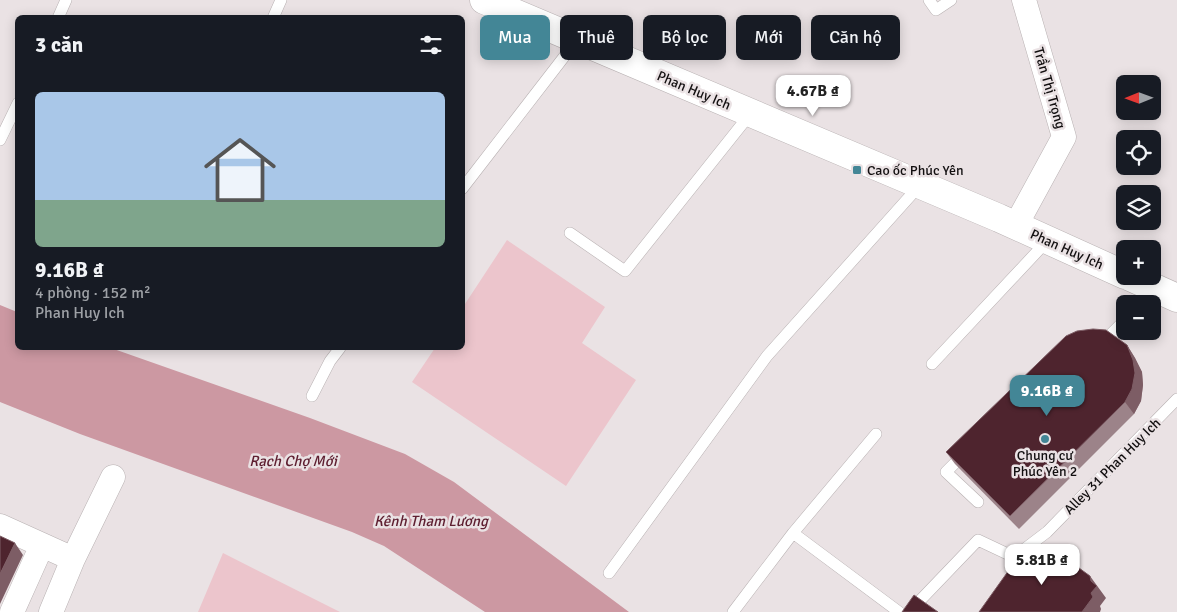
<!DOCTYPE html>
<html lang="vi">
<meta charset="utf-8">
<style>
body{margin:0;font-family:Signika,sans-serif;background:#242831;color:#f1f3f6;height:100vh;display:flex;flex-direction:column;font-size:19px;white-space:nowrap}
*{box-sizing:border-box;margin:0}
p{font-size:16px;color:#9ea1a6}
.icon{flex:none;width:28px;height:28px;fill:none;stroke:currentColor;stroke-width:2;stroke-linecap:round;stroke-linejoin:round}
.map{position:relative;flex:1;overflow:hidden}
.side{position:absolute;left:15px;top:15px;width:450px;height:335px;display:flex;flex-direction:column;background:#171b24;border-radius:8px;box-shadow:0 2px 12px #0003}
.side>*{flex:none}
.hud{position:absolute;left:480px;top:15px;width:475px;height:45px;display:flex;gap:10px}
.needle{width:32px;rotate:269deg}
.fabs{position:absolute;left:1116px;top:75px;display:grid;gap:10px}
.fabs a{display:grid;place-items:center;width:45px;height:45px;border-radius:8px;background:#171b24;box-shadow:0 2px 12px #0003;font-size:25px}
.price{position:absolute;translate:-50% -42px;padding:0 11px;border-radius:10px;background:#fff;color:#222;font-size:16px;line-height:32px;filter:drop-shadow(0 1px 2px #0008)}
.price::after{content:'';position:absolute;left:50%;top:30px;width:15px;height:11px;margin-left:-8px;background:inherit;clip-path:polygon(0 0,100% 0,50% 100%)}
.price.on{background:#438696;color:#fff}
ul{padding:0;list-style:none}
li{display:grid;align-content:center;gap:10px;height:265px;padding:0 20px}
li span{display:grid;place-items:center;height:155px;border-radius:8px;color:#555}
li>.icon{margin-inline-start:auto}
span .icon{width:90px;height:90px;fill:#fffc;stroke-width:1}
li b{font-size:21px}
h2{display:flex;justify-content:space-between;align-items:center;height:60px;padding:0 20px;font-size:21px}
.tag{padding:0 18px;border-radius:8px;background:#171b24;box-shadow:0 2px 12px #0003;font-size:18px;line-height:45px}
.tag.on{background:#438696;color:#fff}
.map>svg:first-child{display:block}
</style>
<div class="map">
<svg width="1177" height="612" viewBox="0 0 1177 612">
<rect width="100%" height="100%" fill="#eae2e4"/>
<path fill="#ecc5cc" d="M 507,240 L 605,307 L 582,343 L 636,380 L 566,486 L 412,382 L 435,348 L 462,348 L 463,307 Z
M 223,553 L 340,612 L 198,612 Z"/>
<path fill="#cc98a2" d="M 0,305 L 17,312 L 18,348 L 111,348 L 310,418 L 405,454 L 454,482 L 629,612 L 485,612 L 384,546 L 352,532 L 80,434 L 0,402 Z"/>
<g fill="none" stroke-linecap="round" stroke-linejoin="round">
<defs>
<path id="service" d="M 929,0 L 936,10 L 951,0
M 58,18 L 66,0
M 273,18 L 281,0
M 0,140 L 18,103
M 462,189 L 577,40
M 570,233 L 625,271 L 751,113
M 1141,304 L 1156,289
M 1100,339 L 1106,339 L 1125,320
M 932,364 L 1048,240
M 312,396 L 330,361 L 340,348
M 965,453 L 946,472 L 978,502
M 793,533 L 899,612
M 609,573 L 767,356 L 920,185
M 733,612 L 793,533 L 876,434
M 909,612 L 978,540 L 1014,557 L 1047,532 L 1177,399"/>
<path id="minor" d="M 1016,225 L 1064,137 L 1024,0
M 0,526 L 73,559
M 12,612 L 42,545
M 51,612 L 73,559 L 113,477"/>
<path id="secondary" d="M 484,0 L 999,218 L 1125,275
M 1128,276 L 1177,298"/>
</defs>
<use href="#service" stroke="#b8b1b2" stroke-width="12"/>
<use href="#minor" stroke="#b8b1b2" stroke-width="25"/>
<use href="#secondary" stroke="#b8b1b2" stroke-width="29"/>
<use href="#service" stroke="#fff" stroke-width="11"/>
<use href="#minor" stroke="#fff" stroke-width="24"/>
<use href="#secondary" stroke="#fff" stroke-width="28"/>
</g>
<path fill="#9c8389" d="M 1127,345 L 1135,358 L 1142,372 L 1143,385 L 1141,401 L 1134,414 L 1019,529 L 955,464 L 946,452 Z"/>
<path fill="#7d5d65" d="M 1127,345 L 1135,358 L 1142,372 L 1143,385 L 1141,401 L 1134,414 L 1125,402 Z
M 15,543 L 23,555 L 0,604 L 0,574 Z
M 1090,576 L 1106,598 L 1100,606 L 1101,609 L 1100,612 L 1082,612 L 1091,593 Z"/>
<path fill="#4e242e" stroke="#7d5d65" d="M 1093,329 L 1106,330 L 1127,345 L 1133,360 L 1135,373 L 1132,389 L 1125,402 L 1010,516 L 946,452 L 1066,336 L 1077,331 Z
M 0,536 L 15,543 L 0,574 Z
M 1041,545 L 1049,550 L 1053,549 L 1090,576 L 1091,581 L 1097,586 L 1091,593 L 1093,597 L 1082,612 L 979,612 L 1014,563 L 1020,567 L 1031,552 L 1036,552 Z
M 914,595 L 938,612 L 902,612 Z"/>
<g fill="#438696" stroke="#eae2e4" stroke-width="2">
<rect x="852" y="165" width="10" height="10" rx="2.5"/>
<circle cx="1045" cy="439" r="5"/>
</g>
<g text-anchor="middle" stroke-width="5" stroke-linejoin="round" paint-order="stroke">
<g font-size="14" fill="#120f10" stroke="#eae2e4">
<text transform="translate(1050 88) rotate(74)" y="5">Trần Thị Trọng</text>
<text transform="translate(694 90) rotate(23)" y="5">Phan Huy Ich</text>
<text transform="translate(1067 249) rotate(24)" y="5">Phan Huy Ich</text>
<text transform="translate(1112 466) rotate(-45)" y="5">Alley 31 Phan Huy Ich</text>
</g>
<g font-size="14" fill="#120f10" stroke="#eae2e4" text-anchor="start">
<text x="867" y="175">Cao ốc Phúc Yên</text>
<text x="1045" y="460" text-anchor="middle">Chung cư<tspan x="1045" dy="16">Phúc Yên 2</tspan></text>
</g>
<g font-size="15" font-style="italic" fill="#5e1e30" stroke="#eae2e4">
<text x="293" y="466">Rạch Chợ Mới</text>
<text x="431" y="526">Kênh Tham Lương</text>
</g>
</g>
</svg>
<div class="fabs">
<a><svg class="needle" viewBox="-14 -14 28 28"><path d="M0-13l5 13h-10z" fill="#e53935"/><path d="M0 13l5-13h-10z" fill="#9ea1a6"/></svg></a>
<a><svg class="icon" aria-label="locate" viewBox="0 0 24 24"><circle cx="12" cy="12" r="6"/><path d="M12 2v4M12 18v4M2 12h4M18 12h4"/></svg></a>
<a><svg class="icon" aria-label="layers" viewBox="0 0 24 24"><path d="M12 4l9 5-9 5-9-5zM3 14l9 5 9-5"/></svg></a>
<a>+</a>
<a>−</a>
</div>
<b class="price" style="left:813px;top:117px">4.67B ₫</b>
<b class="price on" style="left:1047px;top:417px">9.16B ₫</b>
<b class="price" style="left:1042px;top:586px">5.81B ₫</b>
<div class="hud">
<a class="tag on">Mua</a>
<a class="tag">Thuê</a>
<a class="tag">Bộ lọc</a>
<a class="tag">Mới</a>
<a class="tag">Căn hộ</a>
</div>
<section class="side">
<h2>3 căn<svg class="icon" aria-label="filters" viewBox="0 0 24 24"><path d="M4 7h16M4 17h16"/><circle cx="9" cy="7" r="2"/><circle cx="15" cy="17" r="2"/></svg></h2>
<ul>
<li><span style="background:linear-gradient(#a9c7e8 70%,#7fa58c 0)"><svg class="icon" aria-label="home" viewBox="0 0 24 24"><path d="M3 11l9-7 9 7M6 9v11h12V9"/></svg></span><div><b>9.16B ₫</b><p>4 phòng · 152 m²</p><p>Phan Huy Ich</p></div></li>
</ul>
</section>
</div>
